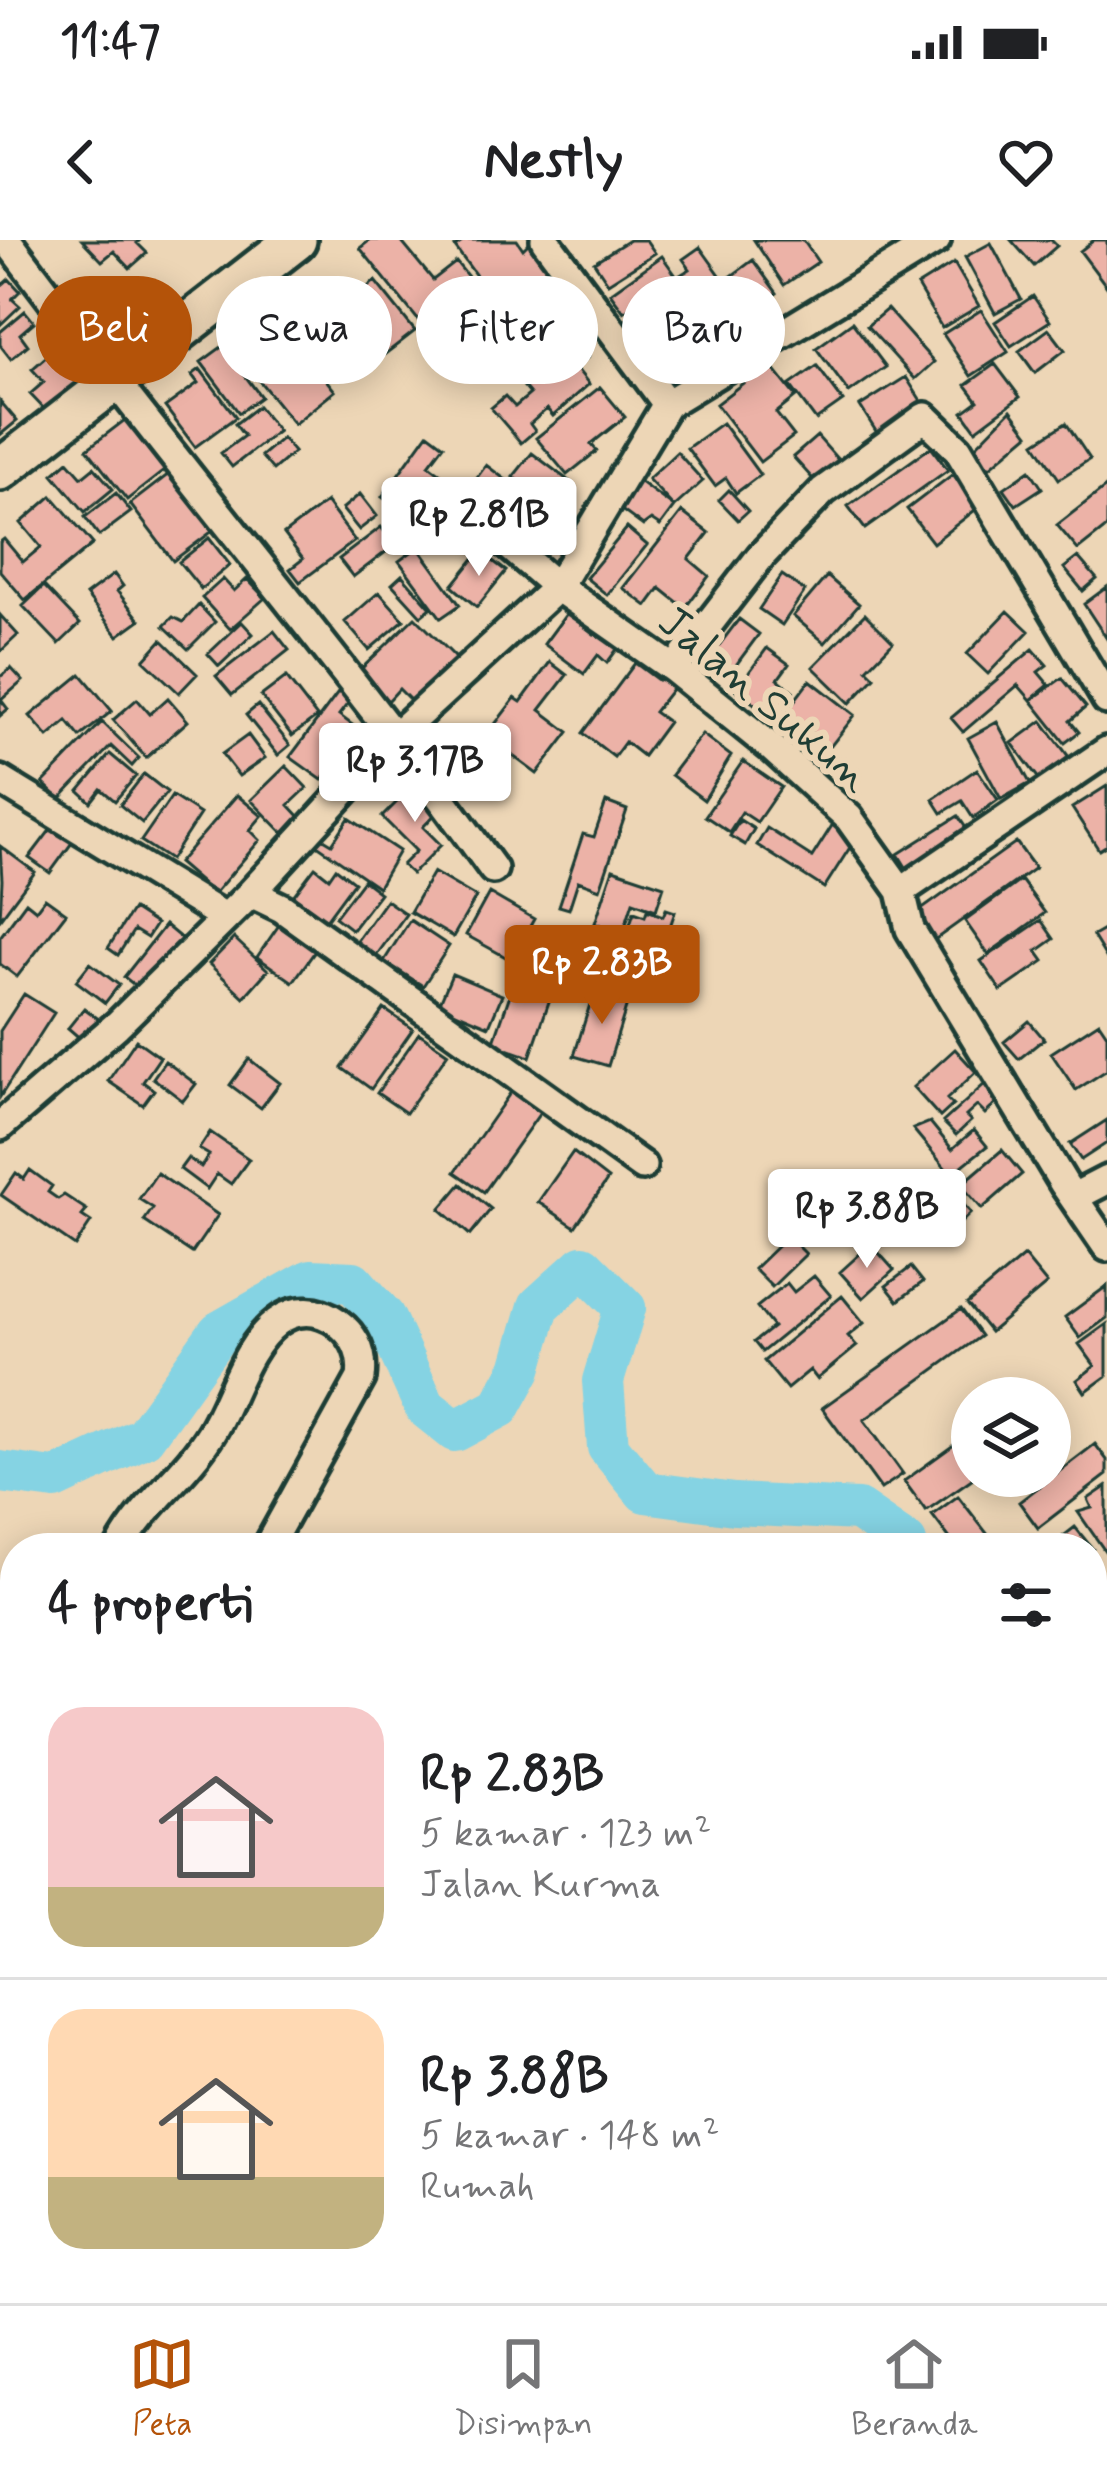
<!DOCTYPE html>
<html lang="id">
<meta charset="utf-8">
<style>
body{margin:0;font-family:Mynerve,sans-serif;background:#f2f2f2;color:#202124;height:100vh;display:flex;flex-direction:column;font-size:45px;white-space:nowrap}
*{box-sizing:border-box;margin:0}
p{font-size:39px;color:#757577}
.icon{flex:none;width:66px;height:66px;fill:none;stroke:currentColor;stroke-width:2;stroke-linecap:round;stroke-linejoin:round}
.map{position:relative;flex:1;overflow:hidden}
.sheet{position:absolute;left:0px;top:1293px;width:1107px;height:771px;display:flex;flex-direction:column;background:#fff;border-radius:48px 48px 0 0;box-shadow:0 6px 30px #0003}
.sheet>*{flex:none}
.hud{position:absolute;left:36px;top:36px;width:1035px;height:108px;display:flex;gap:24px}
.tools{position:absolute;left:951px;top:1137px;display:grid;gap:24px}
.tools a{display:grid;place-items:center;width:120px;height:120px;border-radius:50%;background:#fff;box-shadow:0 6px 30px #0003;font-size:60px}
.price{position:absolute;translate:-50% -102px;padding:0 27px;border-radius:12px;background:#fff;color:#222;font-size:39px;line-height:78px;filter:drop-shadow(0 3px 6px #0008)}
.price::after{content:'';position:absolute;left:50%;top:72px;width:36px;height:27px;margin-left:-18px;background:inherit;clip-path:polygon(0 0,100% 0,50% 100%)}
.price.current{background:#b45309;color:#fff}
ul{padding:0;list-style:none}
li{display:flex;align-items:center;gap:36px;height:300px;padding:0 48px}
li+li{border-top:3px solid #e0e0e0}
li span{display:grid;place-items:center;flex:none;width:336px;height:240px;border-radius:36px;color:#555}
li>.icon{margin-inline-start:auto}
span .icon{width:144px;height:144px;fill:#fffc;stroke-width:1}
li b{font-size:51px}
h2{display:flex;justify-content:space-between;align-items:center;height:144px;padding:0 48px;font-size:51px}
.chip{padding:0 42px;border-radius:54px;background:#fff;box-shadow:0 6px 30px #0003;font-size:42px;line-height:108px}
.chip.current{background:#b45309;color:#fff}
.status{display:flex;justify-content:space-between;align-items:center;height:84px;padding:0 60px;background:#fff;direction:ltr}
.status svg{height:33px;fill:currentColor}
header{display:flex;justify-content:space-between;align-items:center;height:156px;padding:0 48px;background:#fff;font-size:54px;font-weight:700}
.tab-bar{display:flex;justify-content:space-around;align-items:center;height:168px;border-top:3px solid #e0e0e0;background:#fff;font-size:33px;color:#757577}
.tab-bar a{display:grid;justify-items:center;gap:6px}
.tab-bar .current{color:#b45309}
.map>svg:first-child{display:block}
</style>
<div class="status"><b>11:47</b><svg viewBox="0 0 49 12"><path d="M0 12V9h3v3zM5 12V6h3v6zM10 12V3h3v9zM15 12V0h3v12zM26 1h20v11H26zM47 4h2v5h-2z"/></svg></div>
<header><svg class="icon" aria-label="back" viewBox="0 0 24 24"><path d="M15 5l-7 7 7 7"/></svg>Nestly<svg class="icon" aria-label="heart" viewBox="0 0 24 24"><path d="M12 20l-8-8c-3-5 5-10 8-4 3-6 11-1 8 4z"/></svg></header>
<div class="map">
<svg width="1107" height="2063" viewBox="0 0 1107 2063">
<rect width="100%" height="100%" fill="#edd6b6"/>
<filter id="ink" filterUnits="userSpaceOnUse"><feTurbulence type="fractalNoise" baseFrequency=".00833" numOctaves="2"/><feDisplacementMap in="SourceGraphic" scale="24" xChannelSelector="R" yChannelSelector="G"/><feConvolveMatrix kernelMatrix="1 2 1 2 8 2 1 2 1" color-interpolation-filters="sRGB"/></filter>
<g filter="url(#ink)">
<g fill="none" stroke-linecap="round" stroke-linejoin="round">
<path stroke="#85d3e3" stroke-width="42" d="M 0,1232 L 55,1239 L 144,1197 L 219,1092 L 311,1040 L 353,1042 L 384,1077 L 425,1167 L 455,1191 L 500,1167 L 521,1129 L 539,1066 L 583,1026 L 625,1068 L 603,1141 L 608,1207 L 645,1252 L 734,1264 L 858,1270 L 906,1303 L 905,1308
M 1092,1882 L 1107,1895"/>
</g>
<path fill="#ecb2a7" stroke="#1f3d34" stroke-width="3" d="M 82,0 L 140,0 L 137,3 L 147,13 L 130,28 L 114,11 L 102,21 Z
M 370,0 L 400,0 L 433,40 L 456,22 L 491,65 L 439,106 L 360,8 Z
M 465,0 L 517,0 L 523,9 L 530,2 L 553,32 L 501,70 L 455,7 Z
M 629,0 L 646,0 L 655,13 L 608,43 L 594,22 Z
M 754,0 L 803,0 L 818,22 L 784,45 Z
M 1011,0 L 1051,0 L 1057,6 L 1034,26 Z
M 1094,0 L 1107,0 L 1107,47 L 1080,11 Z
M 991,3 L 1021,59 L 995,73 L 965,17 Z
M 700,7 L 720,35 L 662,77 L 647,55 L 624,72 L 610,53 L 662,16 L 677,37 L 690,29 L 683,19 Z
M 753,20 L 777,53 L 767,61 L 774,69 L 750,88 L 718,46 Z
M 954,23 L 979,66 L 942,88 L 917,46 Z
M 9,39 L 20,51 L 12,59 L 20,66 L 0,85 L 0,47 Z
M 375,41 L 415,91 L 384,115 L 344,66 Z
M 706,50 L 721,69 L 698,89 L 712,106 L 701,115 L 690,102 L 673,116 L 654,93 Z
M 1033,56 L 1050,81 L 1011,106 L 995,82 Z
M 123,68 L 131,77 L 114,93 L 106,84 Z
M 887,69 L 934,122 L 915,139 L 867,86 Z
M 981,70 L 1008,112 L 971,136 L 943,94 Z
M 25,71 L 34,82 L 20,94 L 28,105 L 11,119 L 0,105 L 0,92 Z
M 852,82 L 886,127 L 849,153 L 816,108 Z
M 1049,89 L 1065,110 L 1035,133 L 1019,111 Z
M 290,95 L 335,151 L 294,184 L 249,128 Z
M 576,102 L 588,117 L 576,128 L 589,144 L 553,176 L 547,169 L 530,184 L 535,191 L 521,203 L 491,168 L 505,156 L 515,167 L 530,154 L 524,147 Z
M 223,106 L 261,157 L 239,173 L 201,122 Z
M 56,108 L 83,137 L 46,171 L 30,154 L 44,142 L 32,129 Z
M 769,123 L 796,157 L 776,173 L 794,196 L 760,222 L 716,164 Z
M 995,124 L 1020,157 L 976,190 L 963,172 L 978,161 L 966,145 Z
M 817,126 L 843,161 L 816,180 L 790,145 Z
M 200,129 L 236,177 L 195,207 L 165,167 L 198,143 L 192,135 Z
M 906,137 L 925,167 L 879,196 L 860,166 Z
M 600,147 L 625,177 L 591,204 L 597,211 L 567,235 L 536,198 Z
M 0,161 L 17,181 L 0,195 Z
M 258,166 L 278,191 L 232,227 L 221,213 L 244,196 L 235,184 Z
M 1011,170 L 1029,194 L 989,228 L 972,210 Z
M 130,176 L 169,227 L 127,260 L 87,209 Z
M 722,183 L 760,235 L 736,253 L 726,238 L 715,246 L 687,208 Z
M 1066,183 L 1090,219 L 1059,239 L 1035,203 Z
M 428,193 L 444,205 L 429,225 L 449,240 L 441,252 L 435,248 L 412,279 L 382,257 Z
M 817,196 L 847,230 L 821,248 L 793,217 Z
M 282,198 L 294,212 L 273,230 L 261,216 Z
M 931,207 L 948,230 L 865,289 L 848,266 Z
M 677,212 L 703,241 L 674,267 L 648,239 Z
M 532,213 L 569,241 L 550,265 L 513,237 Z
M 68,221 L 82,237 L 94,227 L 113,249 L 85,272 L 53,234 Z
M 486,225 L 555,277 L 547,289 L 556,295 L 543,313 L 491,275 L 496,268 L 469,248 Z
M 174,230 L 218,287 L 173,321 L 130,264 Z
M 1030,230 L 1042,248 L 1016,265 L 1004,248 Z
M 953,234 L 979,267 L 933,303 L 907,269 Z
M 636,239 L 674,267 L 660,286 L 651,280 L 643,286 L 616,266 Z
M 1107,246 L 1107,287 L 1078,310 L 1057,285 Z
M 729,250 L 748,271 L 738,280 L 719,260 Z
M 116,253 L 131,272 L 99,296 L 85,277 Z
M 360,254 L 377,276 L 359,290 L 342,269 Z
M 52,256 L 93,304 L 25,360 L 0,331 L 0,302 L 4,299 L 23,322 L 41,307 L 21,283 Z
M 326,262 L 355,301 L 300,342 L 290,329 L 303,319 L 284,294 Z
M 682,272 L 709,293 L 689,319 L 709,336 L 685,368 L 660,348 L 647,366 L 623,348 Z
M 381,287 L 395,305 L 353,337 L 339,319 Z
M 627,288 L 647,305 L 607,355 L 586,338 Z
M 209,298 L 230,325 L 201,349 L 179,322 Z
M 418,307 L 460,365 L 441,378 L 399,321 Z
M 480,311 L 506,331 L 477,367 L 452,346 Z
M 1078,317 L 1097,339 L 1083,351 L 1064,328 Z
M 114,334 L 123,346 L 117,351 L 140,380 L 118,396 L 86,355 Z
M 402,335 L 431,368 L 421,376 L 392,344 Z
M 782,335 L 805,351 L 782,385 L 759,369 Z
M 827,336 L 859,364 L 825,403 L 793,376 Z
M 223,339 L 234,351 L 247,339 L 265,358 L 230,389 L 202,358 Z
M 44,346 L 80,384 L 59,404 L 23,366 Z
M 1107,347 L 1107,399 L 1084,364 Z
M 379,352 L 404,380 L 369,410 L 345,382 Z
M 199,365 L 215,382 L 188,409 L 164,386 L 173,377 L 183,382 Z
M 1008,371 L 1029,391 L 988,434 L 967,414 Z
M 567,373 L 594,394 L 599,388 L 621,404 L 607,423 L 598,415 L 584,434 L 544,404 Z
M 865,374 L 893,402 L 867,429 L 875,437 L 850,463 L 813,427 Z
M 0,375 L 18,395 L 0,412 Z
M 415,377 L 456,418 L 411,461 L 399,449 L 388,461 L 359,431 Z
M 739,379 L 759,394 L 728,436 L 707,421 Z
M 242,382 L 253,394 L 219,426 L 208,414 Z
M 274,391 L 289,410 L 232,455 L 216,436 Z
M 162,400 L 197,434 L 179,453 L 144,420 Z
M 767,408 L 789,424 L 778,439 L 793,451 L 773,478 L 736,450 Z
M 1033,409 L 1047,425 L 1038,432 L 1049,445 L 1031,460 L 1018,445 L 963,492 L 951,478 Z
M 550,422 L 567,435 L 540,470 L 569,492 L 537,534 L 486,496 L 515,458 L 521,462 Z
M 635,423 L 658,440 L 664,435 L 676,444 L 654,472 L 668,482 L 643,516 L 625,502 L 614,517 L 583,493 Z
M 11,428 L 23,441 L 1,460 L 8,469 L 0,476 L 0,437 Z
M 81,434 L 112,471 L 80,497 L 67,481 L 48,497 L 30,476 Z
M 286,437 L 317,477 L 292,496 L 261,456 Z
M 1062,438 L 1086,467 L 1070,481 L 1079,492 L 1065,503 L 1031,460 Z
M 810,440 L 855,475 L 830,507 L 807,490 L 792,510 L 770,493 Z
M 340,450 L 352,458 L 339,475 L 359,490 L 322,540 L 290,517 Z
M 168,458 L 188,481 L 146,518 L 113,480 L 137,459 L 150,474 Z
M 258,465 L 290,505 L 278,515 L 246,475 Z
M 1042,481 L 1069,517 L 1039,539 L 1012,503 Z
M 102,482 L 139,518 L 132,526 L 111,506 L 60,559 L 43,543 Z
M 997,482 L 1030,543 L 1001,559 L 968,498 Z
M 702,494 L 731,516 L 704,560 L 671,535 Z
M 248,495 L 265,518 L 239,536 L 222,514 Z
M 110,514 L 136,536 L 115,561 L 101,549 L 91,562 L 79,551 Z
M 743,521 L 781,547 L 757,582 L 742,572 L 729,592 L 705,576 Z
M 286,526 L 307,548 L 289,565 L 301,578 L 284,594 L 251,560 Z
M 977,529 L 998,560 L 973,578 L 962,561 L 942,573 L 933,559 Z
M 144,534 L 167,552 L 142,583 L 120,565 Z
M 416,543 L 441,568 L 423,587 L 441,605 L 412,634 L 402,625 L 416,611 L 382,577 Z
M 1107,546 L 1107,605 L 1099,610 L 1072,568 Z
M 237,555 L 262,576 L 250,590 L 260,600 L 214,654 L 178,623 Z
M 172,556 L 200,574 L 170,620 L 141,601 Z
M 606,562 L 627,570 L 600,649 L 578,641 L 569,669 L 559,666 L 583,594 L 594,597 Z
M 958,576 L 970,594 L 909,632 L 898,614 Z
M 349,578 L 399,611 L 378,647 L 317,605 L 322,598 L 332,604 Z
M 740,580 L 754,589 L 745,605 L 730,596 Z
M 833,584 L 856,598 L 824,648 L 757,605 L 767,588 L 812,617 Z
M 54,585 L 74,600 L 50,633 L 29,618 Z
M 1016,602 L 1035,628 L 933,701 L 914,675 Z
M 0,606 L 35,632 L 0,679 L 2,640 Z
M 315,627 L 329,638 L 336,628 L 354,642 L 326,680 L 293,656 Z
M 613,629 L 664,646 L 656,670 L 633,662 L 623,693 L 595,683 Z
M 433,632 L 476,657 L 453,697 L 410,672 Z
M 363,640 L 380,653 L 352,690 L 335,677 Z
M 1021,640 L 1045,673 L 988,714 L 965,681 Z
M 489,653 L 534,679 L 511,720 L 466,695 Z
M 45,658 L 66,673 L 17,737 L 0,724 L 0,697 L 26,662 L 36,670 Z
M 386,660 L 406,674 L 376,716 L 356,702 Z
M 133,669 L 156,684 L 147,698 L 134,690 L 118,715 L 108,708 Z
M 666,669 L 675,672 L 659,718 L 623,705 L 634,672 L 645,676 L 647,670 L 663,676 Z
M 410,680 L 449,706 L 423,746 L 384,721 Z
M 1041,680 L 1054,699 L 1037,711 L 1044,721 L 1001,751 L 981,721 Z
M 165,685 L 182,699 L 142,751 L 124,737 Z
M 279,685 L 316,710 L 293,742 L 257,717 Z
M 1107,688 L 1107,719 L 1093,696 Z
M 234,698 L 268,730 L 244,757 L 209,724 Z
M 527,705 L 564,718 L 530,817 L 493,804 Z
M 90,723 L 119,745 L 105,763 L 76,741 Z
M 452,734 L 502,755 L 489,786 L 439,765 Z
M 595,748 L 629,758 L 608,826 L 574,816 Z
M 24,754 L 54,773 L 0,857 L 0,791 Z
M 84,768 L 100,780 L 83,801 L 68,788 Z
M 384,769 L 413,789 L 371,849 L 342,828 Z
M 1029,781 L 1044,799 L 1019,819 L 1004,802 Z
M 1099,782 L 1107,794 L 1107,830 L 1076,850 L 1051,813 Z
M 419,793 L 448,813 L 406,873 L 377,853 Z
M 136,800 L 160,817 L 143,842 L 154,850 L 143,865 L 108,841 Z
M 955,809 L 976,832 L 947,859 L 953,865 L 940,877 L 913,847 Z
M 249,819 L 280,843 L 261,868 L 230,845 Z
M 165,821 L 196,844 L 183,861 L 153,838 Z
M 987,842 L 1002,858 L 985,874 L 977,866 L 966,876 L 971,881 L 956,895 L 943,882 Z
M 513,849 L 542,870 L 484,952 L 455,932 Z
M 1107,880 L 1107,903 L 1081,920 L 1070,904 Z
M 930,882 L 952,909 L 974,890 L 987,906 L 951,935 L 913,889 Z
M 210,892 L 249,919 L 231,944 L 217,934 L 207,949 L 180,929 L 188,918 L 201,927 L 209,915 L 199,909 Z
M 1002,910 L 1022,934 L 982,969 L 961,945 Z
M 573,912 L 608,939 L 575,987 L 538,962 Z
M 30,930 L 52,946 L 48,952 L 58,959 L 64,955 L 87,970 L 82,976 L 91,982 L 75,1006 L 1,955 L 16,933 L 24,939 Z
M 157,933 L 218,975 L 192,1013 L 144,981 L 153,968 L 139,959 Z
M 461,944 L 491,969 L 470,995 L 440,969 Z
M 955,955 L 971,973 L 951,992 L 934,973 Z
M 788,996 L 806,1014 L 772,1047 L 754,1029 Z
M 871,1004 L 894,1030 L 863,1058 L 840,1032 Z
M 1024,1016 L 1047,1044 L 990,1092 L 967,1064 Z
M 911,1027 L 923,1042 L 898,1061 L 886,1046 Z
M 814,1036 L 831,1056 L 762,1112 L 754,1102 L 773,1087 L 757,1067 L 787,1043 L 794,1052 Z
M 1107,1046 L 1107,1078 L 1080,1098 L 1065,1077 Z
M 842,1056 L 864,1083 L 848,1096 L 857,1106 L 817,1139 L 810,1130 L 787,1149 L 764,1121 Z
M 961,1069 L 981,1096 L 864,1180 L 903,1234 L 881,1249 L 822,1168 Z
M 1107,1084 L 1107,1136 L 1085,1152 L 1077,1140 L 1095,1126 L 1079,1104 Z
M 955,1204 L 972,1228 L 972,1236 L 976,1236 L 926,1271 L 904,1241 Z
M 1095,1204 L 1107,1220 L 1107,1235 L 1038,1288 L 1019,1262 Z
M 1107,1246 L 1107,1314 L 1078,1272 L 1092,1268 L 1088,1259 Z
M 958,1256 L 989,1296 L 974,1308 L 957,1308 L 932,1275 Z
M 1075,1287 L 1092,1308 L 1048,1308 Z
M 1098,1422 L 1104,1437 L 1107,1436 L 1107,1531 L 1092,1536 L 1092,1424 Z
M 14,1802 L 15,1803 L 15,1860 L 0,1853 L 0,1833 Z
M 0,2034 L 15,2040 L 17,2049 L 11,2063 L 0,2063 Z
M 40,2049 L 47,2049 L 63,2057 L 60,2063 L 28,2063 Z
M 783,2049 L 828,2049 L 841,2057 L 837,2063 L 807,2063 Z"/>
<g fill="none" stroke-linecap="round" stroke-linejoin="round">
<defs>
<path id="street" d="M 7,0 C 165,213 338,414 493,629
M 545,0 L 667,164
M 469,271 L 557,347 L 674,429 L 772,508 L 849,578 L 901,651 L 910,689 L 1064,944 L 1107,1007
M 674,429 L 761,316 L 823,251 L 925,177 L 958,209 L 1107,460
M 0,540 L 224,677
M 901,651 L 1107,511
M 251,653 L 282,668 L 642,926
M 0,886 L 117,785 L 251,653 L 396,495 L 557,347 L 667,164 L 936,0
M 1076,956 L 1107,940
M 120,1308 C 143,1264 185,1236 211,1193 C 232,1159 244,1107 277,1082 C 296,1067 319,1069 337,1082 C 356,1096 364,1115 361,1138 L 267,1308
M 1092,1370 L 1107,1359
M 0,1461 L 15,1467
M 0,1818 L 15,1783
M 0,1894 L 15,1901
M 341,2049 L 371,2063
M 452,2063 L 458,2049"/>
<path id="secondary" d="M 0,230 L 296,0"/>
</defs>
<use href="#street" stroke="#1f3d34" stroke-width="36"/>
<use href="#secondary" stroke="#1f3d34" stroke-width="48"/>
<use href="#street" stroke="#edd6b6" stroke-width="27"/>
<use href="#secondary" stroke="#edd6b6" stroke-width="39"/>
</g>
</g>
<g text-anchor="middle" stroke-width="12" stroke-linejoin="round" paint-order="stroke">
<g font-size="45" fill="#1f3d34" stroke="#edd6b6">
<text transform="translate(766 457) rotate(40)" y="16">Jalan Sukun</text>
</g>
</g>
</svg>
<div class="tools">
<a><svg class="icon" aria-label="layers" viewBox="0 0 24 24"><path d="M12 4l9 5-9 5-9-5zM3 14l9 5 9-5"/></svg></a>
</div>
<b class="price" style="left:479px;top:339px">Rp 2.81B</b>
<b class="price" style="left:415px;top:585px">Rp 3.17B</b>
<b class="price current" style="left:602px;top:787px">Rp 2.83B</b>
<b class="price" style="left:867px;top:1031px">Rp 3.88B</b>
<div class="hud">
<a class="chip current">Beli</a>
<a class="chip">Sewa</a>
<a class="chip">Filter</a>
<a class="chip">Baru</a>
</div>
<section class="sheet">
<h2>4 properti<svg class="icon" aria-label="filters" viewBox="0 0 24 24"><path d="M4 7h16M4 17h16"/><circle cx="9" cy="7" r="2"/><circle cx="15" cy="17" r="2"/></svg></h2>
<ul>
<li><span style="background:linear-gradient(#f6c9c9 75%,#c2b280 0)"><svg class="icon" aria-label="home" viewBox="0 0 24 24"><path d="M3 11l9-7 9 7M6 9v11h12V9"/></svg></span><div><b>Rp 2.83B</b><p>5 kamar · 123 m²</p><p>Jalan Kurma</p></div></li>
<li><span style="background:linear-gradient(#ffd9b3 70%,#c2b280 0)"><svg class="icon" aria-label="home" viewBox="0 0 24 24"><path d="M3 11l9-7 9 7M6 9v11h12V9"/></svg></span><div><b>Rp 3.88B</b><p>5 kamar · 148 m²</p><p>Rumah</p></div></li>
</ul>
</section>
</div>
<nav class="tab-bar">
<a class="current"><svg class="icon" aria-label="map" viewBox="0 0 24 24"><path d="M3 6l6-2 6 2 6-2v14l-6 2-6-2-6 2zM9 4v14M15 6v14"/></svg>Peta</a>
<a><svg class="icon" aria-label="saved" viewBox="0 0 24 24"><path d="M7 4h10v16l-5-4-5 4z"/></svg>Disimpan</a>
<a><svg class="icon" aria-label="home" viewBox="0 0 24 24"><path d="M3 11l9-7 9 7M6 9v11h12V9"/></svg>Beranda</a>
</nav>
